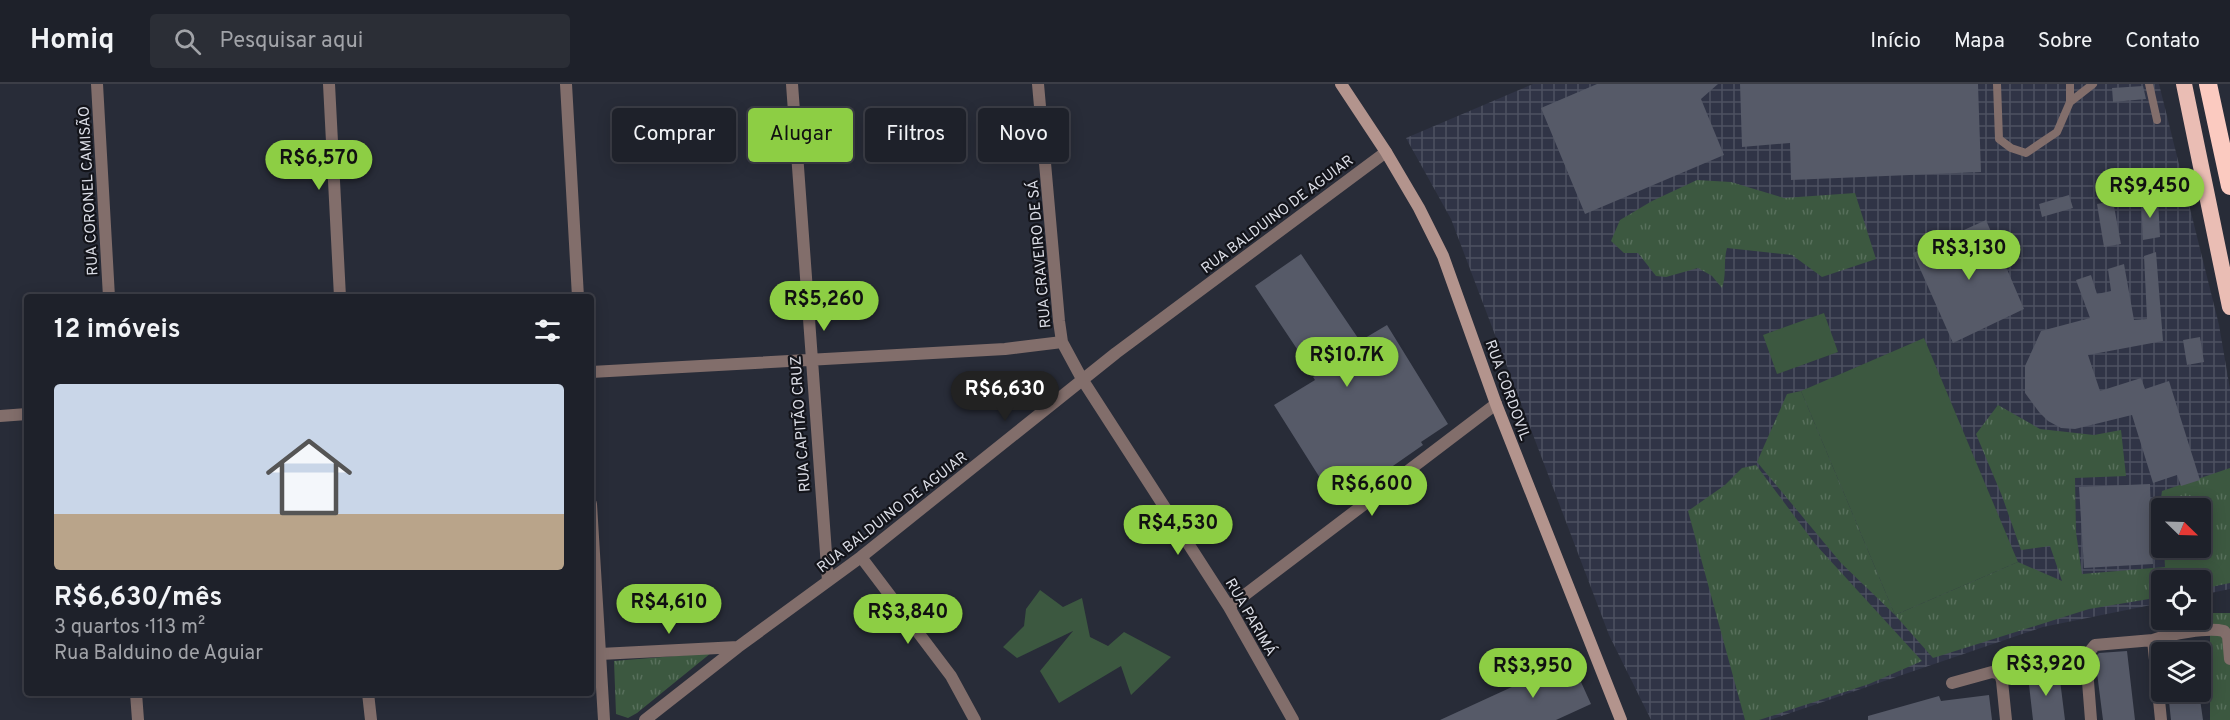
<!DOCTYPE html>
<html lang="pt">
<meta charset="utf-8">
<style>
body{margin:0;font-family:Overpass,sans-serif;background:#2b2e36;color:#f1f3f6;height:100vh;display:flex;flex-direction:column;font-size:22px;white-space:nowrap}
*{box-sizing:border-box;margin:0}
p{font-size:20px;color:#a1a3a8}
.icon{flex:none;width:33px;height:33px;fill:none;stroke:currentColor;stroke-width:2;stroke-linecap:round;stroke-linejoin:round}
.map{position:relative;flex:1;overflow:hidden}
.sheet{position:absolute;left:24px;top:210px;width:570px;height:402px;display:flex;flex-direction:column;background:#1e212a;border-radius:6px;box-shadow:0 3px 15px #0003,0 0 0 2px #3c3e47}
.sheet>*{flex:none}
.top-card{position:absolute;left:612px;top:24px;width:570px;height:54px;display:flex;gap:12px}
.needle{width:39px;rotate:113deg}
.fabs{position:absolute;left:2151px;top:414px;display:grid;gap:12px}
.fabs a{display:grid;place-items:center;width:60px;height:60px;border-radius:6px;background:#1e212a;box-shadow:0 3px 15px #0003,0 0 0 2px #3c3e47;font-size:30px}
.price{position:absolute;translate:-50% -51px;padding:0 14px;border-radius:21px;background:#8dce44;color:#111;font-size:20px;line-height:39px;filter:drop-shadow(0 2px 3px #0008)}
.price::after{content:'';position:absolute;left:50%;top:36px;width:18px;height:14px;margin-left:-9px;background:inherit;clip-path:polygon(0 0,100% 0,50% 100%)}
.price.active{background:#222;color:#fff}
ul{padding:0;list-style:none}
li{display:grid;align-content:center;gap:12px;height:318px;padding:0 30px}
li+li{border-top:2px solid #3c3e47}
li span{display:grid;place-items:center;height:186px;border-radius:6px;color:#555}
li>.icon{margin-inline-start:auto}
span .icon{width:108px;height:108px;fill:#fffc;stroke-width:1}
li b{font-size:26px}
h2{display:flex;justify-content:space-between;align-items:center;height:72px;padding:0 30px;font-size:26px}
.tag{padding:0 21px;border-radius:6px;background:#1e212a;box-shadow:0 3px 15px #0003,0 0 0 2px #3c3e47;font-size:21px;line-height:54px}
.tag.active{background:#8dce44;color:#111}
header{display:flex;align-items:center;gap:36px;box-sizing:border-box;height:84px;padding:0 30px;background:#1e212a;border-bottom:2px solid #3c3e47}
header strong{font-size:28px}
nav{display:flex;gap:33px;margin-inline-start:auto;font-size:21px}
.search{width:420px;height:54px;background:#2b2e36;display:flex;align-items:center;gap:15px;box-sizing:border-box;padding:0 21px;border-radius:6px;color:#a1a3a8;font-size:22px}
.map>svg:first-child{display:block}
</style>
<header>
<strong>Homiq</strong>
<div class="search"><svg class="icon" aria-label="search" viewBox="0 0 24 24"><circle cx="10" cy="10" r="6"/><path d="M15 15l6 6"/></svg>Pesquisar aqui</div>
<nav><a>Início</a><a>Mapa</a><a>Sobre</a><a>Contato</a></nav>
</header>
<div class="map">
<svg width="2230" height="636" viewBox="0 0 2230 636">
<defs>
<pattern id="industrial-grid" width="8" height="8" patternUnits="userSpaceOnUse" patternTransform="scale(1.5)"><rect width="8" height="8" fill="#303446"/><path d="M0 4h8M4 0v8" fill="none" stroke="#4d5161"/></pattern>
<pattern id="park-tufts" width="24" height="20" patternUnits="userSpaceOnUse" patternTransform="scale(1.5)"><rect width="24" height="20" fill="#3c5840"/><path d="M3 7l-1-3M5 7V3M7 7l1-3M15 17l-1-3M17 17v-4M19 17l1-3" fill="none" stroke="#58705c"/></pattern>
</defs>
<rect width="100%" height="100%" fill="#282c38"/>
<path fill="url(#industrial-grid)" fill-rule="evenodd" d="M 1533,0 L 2159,0 L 2219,241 L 2230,305 L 2230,505 L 2201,511 L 2200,496 L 2162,496 L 2161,519 L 2043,543 L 1770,636 L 1651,636 L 1609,551 L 1451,135 L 1406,54 ZM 2162,424 L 2200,424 L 2200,464 L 2162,464 Z"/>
<path fill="#3c5840" d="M 1824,229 L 1838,268 L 1777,290 L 1763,251 Z
M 1924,254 L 2018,478 L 1895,531 L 1801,307 Z
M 1040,506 L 1063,523 L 1082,514 L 1090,553 L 1108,562 L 1124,548 L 1171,573 L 1131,611 L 1121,582 L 1059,619 L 1040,587 L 1073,547 L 1017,574 L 1003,563 L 1024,542 L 1026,525 Z"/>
<path fill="url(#park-tufts)" d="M 1697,96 L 1731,98 L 1784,114 L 1855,109 L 1876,175 L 1822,193 L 1792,171 L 1727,164 C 1723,178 1727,190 1722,204 L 1712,192 L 1698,184 L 1666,193 L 1656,192 L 1638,169 L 1624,169 L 1611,157 L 1620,136 L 1652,117 Z
M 1801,307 L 1895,531 L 2018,478 L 2062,497 L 2050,462 L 2021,466 L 2002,412 L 1976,350 L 1998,321 L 2040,345 L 2094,351 L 2121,346 L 2126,392 L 2075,394 L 2076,448 L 2082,490 L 2165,483 L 2164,464 L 2200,464 L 2200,424 L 2162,424 L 2161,439 L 2160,421 L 2162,407 L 2230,384 L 2230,499 L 2201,505 L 2200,496 L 2162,496 L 2161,513 L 2089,525 L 1933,574 L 1895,531 L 1841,479 L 1757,378 L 1787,310 Z
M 1756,381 L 1816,461 L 1922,577 L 1869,600 L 1759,636 L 1745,636 L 1688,427 L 1725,401 L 1742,384 Z
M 2210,529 L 2230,529 L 2230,636 L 2210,636 Z
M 711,569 L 637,629 L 628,634 L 616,630 L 614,577 Z"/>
<path fill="#565a68" d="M 1597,0 L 1718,0 L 1701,15 L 1724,71 L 1585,130 L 1541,24 Z
M 1740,0 L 1978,0 L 1981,88 L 1791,96 L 1790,59 L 1742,63 Z
M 2143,2 L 2146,15 L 2113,18 L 2112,4 Z
M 2069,111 L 2073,124 L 2042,133 L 2039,120 Z
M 2158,114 L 2160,153 L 2143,156 L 2141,115 Z
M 2113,117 L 2121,160 L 2104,163 L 2097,120 Z
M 1986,136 L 2024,225 L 1953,259 L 1913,169 Z
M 2156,168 L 2163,257 L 2088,271 L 2100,307 L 2141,294 L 2145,305 L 2169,297 L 2200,396 L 2181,402 L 2177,391 L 2153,399 L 2132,331 L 2075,345 L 2061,344 L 2048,337 L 2039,328 L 2025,309 L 2025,282 L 2041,247 L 2090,234 L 2076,196 L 2091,191 L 2097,210 L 2111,207 L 2108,185 L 2124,180 L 2134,236 L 2147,235 L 2144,172 Z
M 1301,170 L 1360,257 L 1387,241 L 1448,340 L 1421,358 L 1423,361 L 1337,421 L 1274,321 L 1315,296 L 1313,293 L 1315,292 L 1255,202 Z
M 2200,253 L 2204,278 L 2187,281 L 2183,256 Z
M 2150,400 L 2153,480 L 2084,484 L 2079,403 Z
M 2127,567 L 2135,636 L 2103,636 L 2095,573 L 2099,569 Z
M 1571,576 L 1591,620 L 1556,636 L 1440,636 Z
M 2059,588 L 2065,636 L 2033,636 L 2028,592 Z
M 2168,608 L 2199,608 L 2203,636 L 2171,636 Z
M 1989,611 L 1992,636 L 1868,636 L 1868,632 L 1939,612 L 1941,617 Z"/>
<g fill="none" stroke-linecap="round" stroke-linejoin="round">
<path stroke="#826e6b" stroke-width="8" d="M 1997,0 L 1999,55 L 2011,64 L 2026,69 L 2057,48 L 2070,18 L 2070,0
M 2149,0 L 2157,36
M 2070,18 L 2093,0"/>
<path stroke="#826e6b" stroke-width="12" d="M 97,0 L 109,213
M 792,0 L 828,497
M 1038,0 L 1059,237 L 1062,258 L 1082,295 L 1229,523 L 1293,636
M 591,288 L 1005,265 L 1062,258
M 0,332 L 27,330
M 861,473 L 951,592 L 975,636
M 1229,523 L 1496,320
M 600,570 L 738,563
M 1952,599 L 1992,588 L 2000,590 L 2002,597 L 2006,636
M 136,609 L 138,636
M 645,636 L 738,563 L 861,473 L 1116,269 L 1386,68
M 2091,636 L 2086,572 L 2095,561 L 2153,556
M 2161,636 L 2153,556 C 2171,550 2207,543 2224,547 L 2228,552 L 2230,575"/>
<path stroke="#826e6b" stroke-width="12" d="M 329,0 L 340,213
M 566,0 L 578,213
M 591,420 L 604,636
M 368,609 L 371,636"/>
<path stroke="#b3948d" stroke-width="12" d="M 1341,0 L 1386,68 L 1419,124 L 1443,172 L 1496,320 L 1621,636"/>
<path stroke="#eabdb4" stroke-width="16" d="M 2184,0 L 2230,223"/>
<path stroke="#fbcac0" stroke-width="18" d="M 2208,0 L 2230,102"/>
</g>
<g text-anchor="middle" stroke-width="4.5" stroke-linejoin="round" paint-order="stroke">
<g font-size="15" fill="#dbdde6" stroke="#13141a">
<text transform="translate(88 107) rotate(-93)" y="5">RUA CORONEL CAMISÃO</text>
<text transform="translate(1277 130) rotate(-37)" y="5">RUA BALDUINO DE AGUIAR</text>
<text transform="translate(1039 170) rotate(-95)" y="5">RUA CRAVEIRO DE SÁ</text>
<text transform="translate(1508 306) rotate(70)" y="5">RUA CORDOVIL</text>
<text transform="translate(800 340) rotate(-94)" y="5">RUA CAPITÃO CRUZ</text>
<text transform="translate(892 428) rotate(-38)" y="5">RUA BALDUINO DE AGUIAR</text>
<text transform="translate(1251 533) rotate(60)" y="5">RUA PARIMÁ</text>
</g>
</g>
</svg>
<div class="fabs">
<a><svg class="needle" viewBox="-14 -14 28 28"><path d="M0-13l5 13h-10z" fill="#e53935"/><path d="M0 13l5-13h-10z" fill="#a1a3a8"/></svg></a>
<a><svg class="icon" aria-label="locate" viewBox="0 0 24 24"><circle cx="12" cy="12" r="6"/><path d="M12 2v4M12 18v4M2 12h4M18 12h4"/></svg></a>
<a><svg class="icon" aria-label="layers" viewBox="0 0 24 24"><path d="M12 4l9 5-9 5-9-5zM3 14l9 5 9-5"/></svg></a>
</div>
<b class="price" style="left:319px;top:107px">R$6,570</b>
<b class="price" style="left:2150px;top:135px">R$9,450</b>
<b class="price" style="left:1969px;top:197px">R$3,130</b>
<b class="price" style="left:824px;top:248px">R$5,260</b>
<b class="price" style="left:1347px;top:304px">R$10.7K</b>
<b class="price active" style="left:1005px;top:338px">R$6,630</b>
<b class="price" style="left:1372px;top:433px">R$6,600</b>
<b class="price" style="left:1178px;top:472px">R$4,530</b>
<b class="price" style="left:669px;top:551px">R$4,610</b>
<b class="price" style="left:908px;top:561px">R$3,840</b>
<b class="price" style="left:2046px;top:613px">R$3,920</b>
<b class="price" style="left:1533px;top:615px">R$3,950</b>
<div class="top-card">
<a class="tag">Comprar</a>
<a class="tag active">Alugar</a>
<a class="tag">Filtros</a>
<a class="tag">Novo</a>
</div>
<section class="sheet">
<h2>12 imóveis<svg class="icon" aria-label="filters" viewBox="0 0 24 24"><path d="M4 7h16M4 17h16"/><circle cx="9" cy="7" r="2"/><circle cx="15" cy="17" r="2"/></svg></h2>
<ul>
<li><span style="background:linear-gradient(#c9d6e8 70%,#b9a48a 0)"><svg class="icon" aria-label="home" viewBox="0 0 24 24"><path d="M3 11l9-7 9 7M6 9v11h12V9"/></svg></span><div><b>R$6,630/mês</b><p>3 quartos · 113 m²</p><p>Rua Balduino de Aguiar</p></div></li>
</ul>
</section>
</div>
